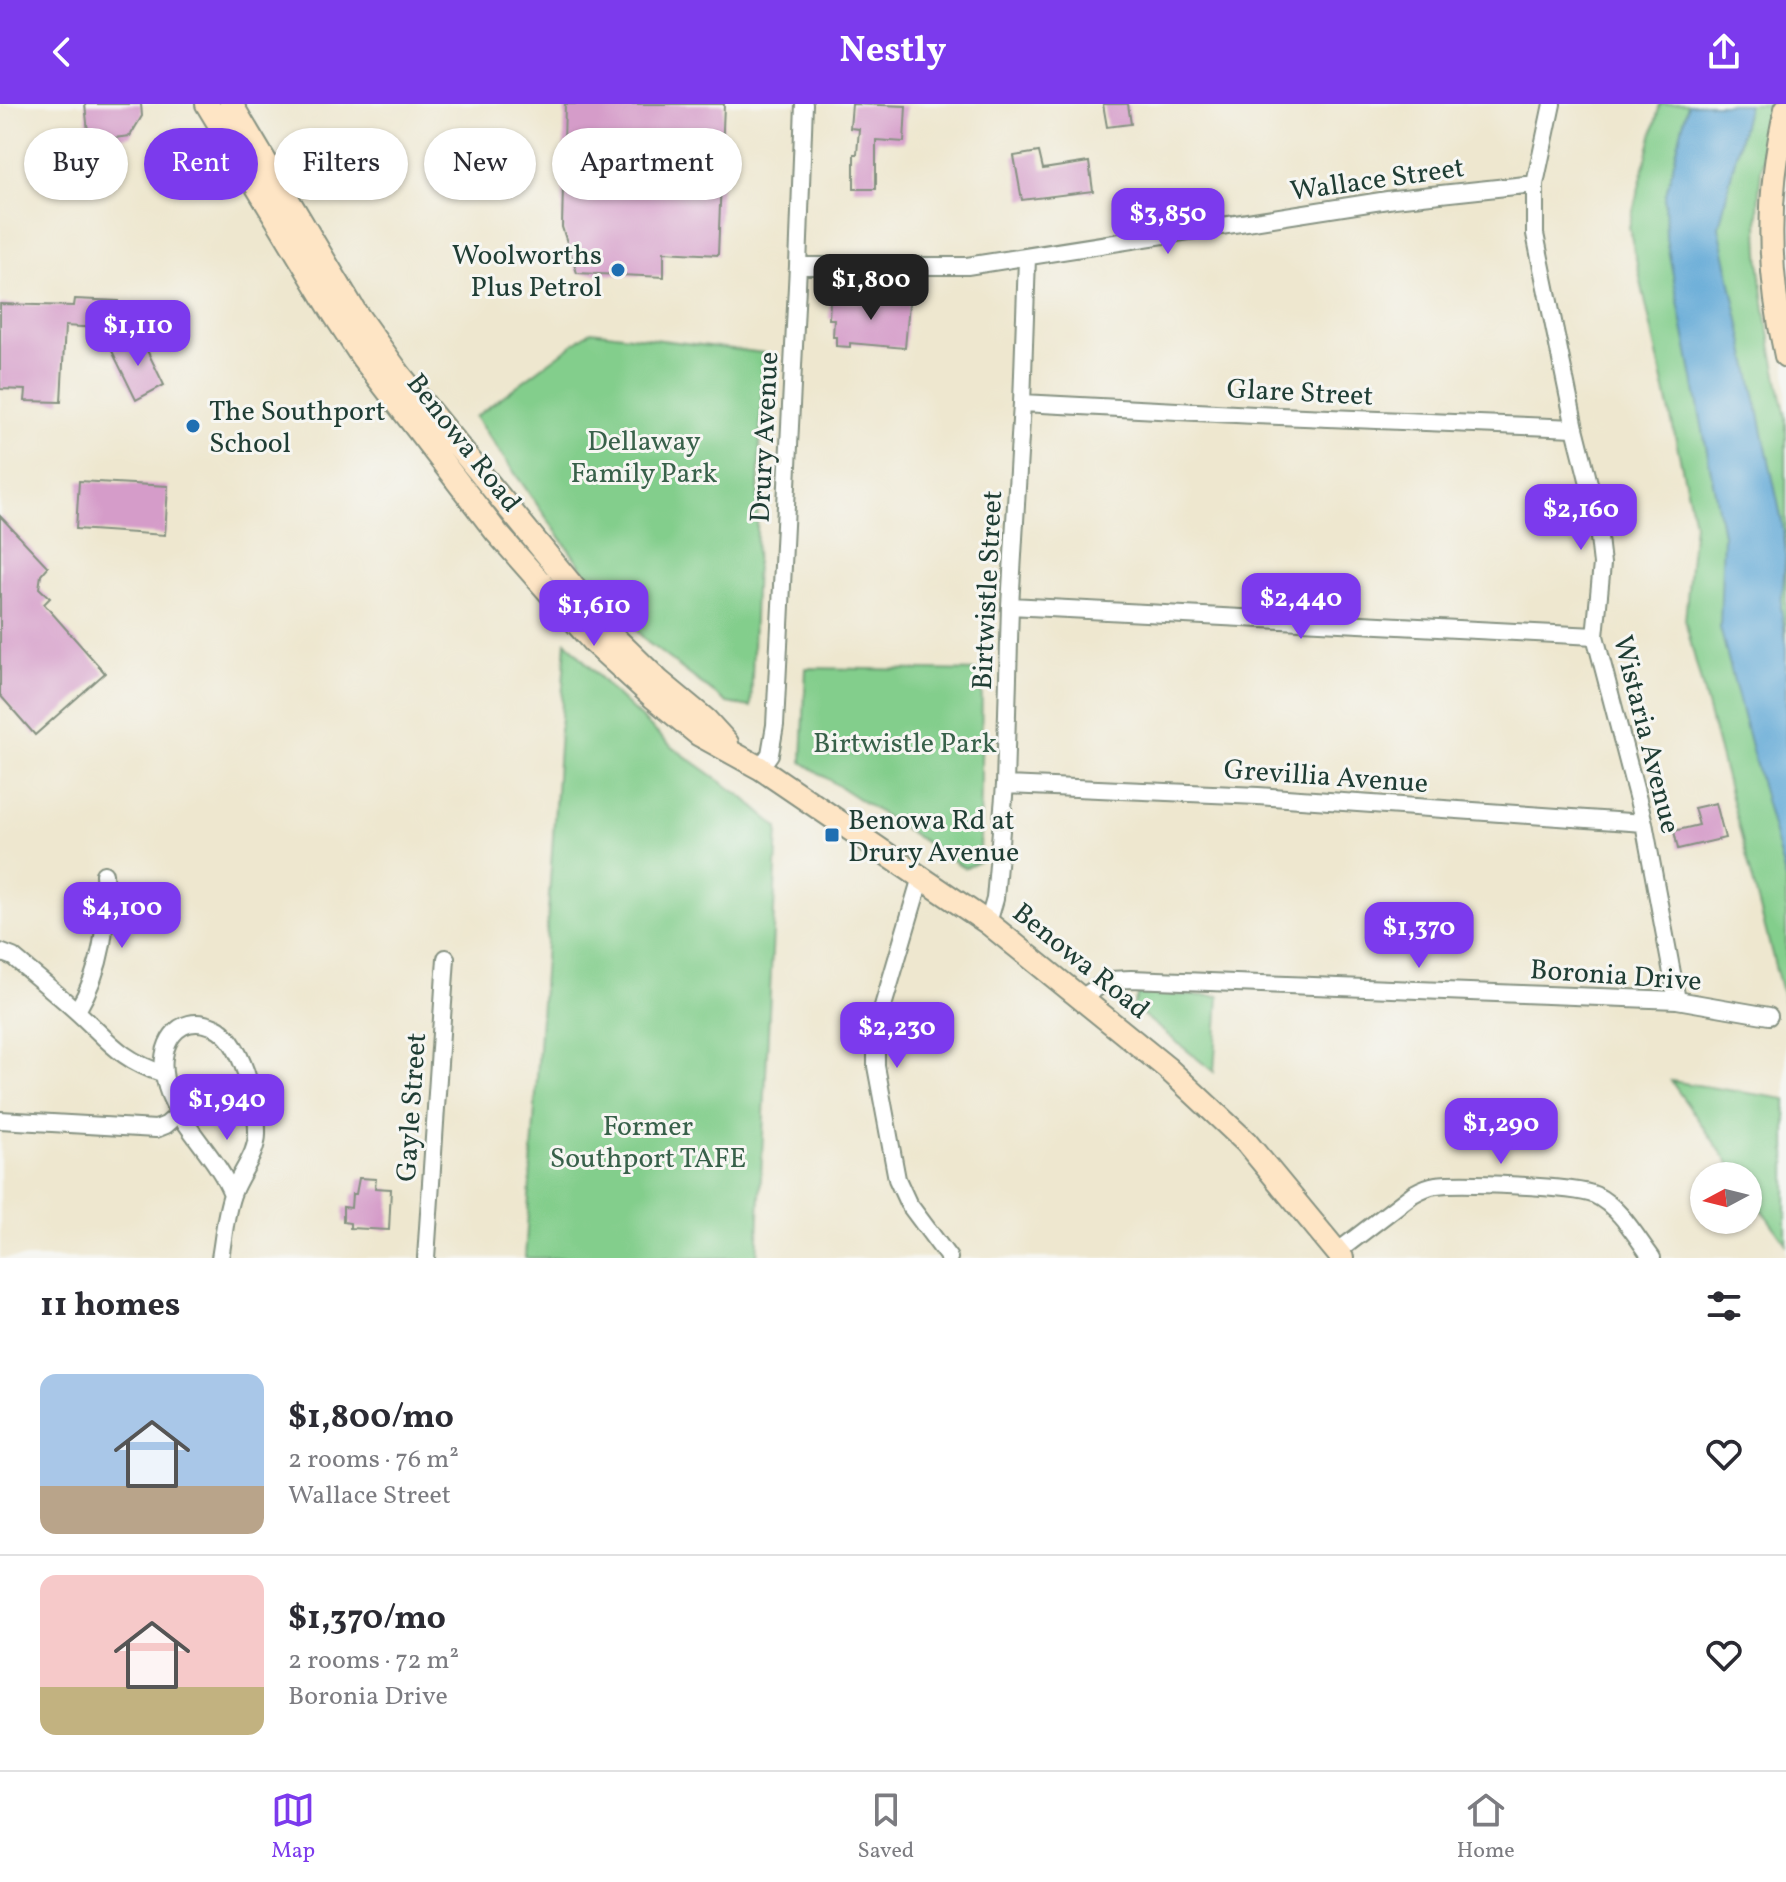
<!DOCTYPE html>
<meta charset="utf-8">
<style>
body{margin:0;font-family:Vollkorn,serif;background:#f7f7f7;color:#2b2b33;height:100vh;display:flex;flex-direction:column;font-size:30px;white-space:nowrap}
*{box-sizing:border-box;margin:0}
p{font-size:26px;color:#7c7c81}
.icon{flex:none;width:44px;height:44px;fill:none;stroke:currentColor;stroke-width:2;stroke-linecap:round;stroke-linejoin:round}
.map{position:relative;height:1154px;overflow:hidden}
.drawer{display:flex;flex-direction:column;background:#fff;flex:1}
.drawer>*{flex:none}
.banner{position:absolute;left:24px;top:24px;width:800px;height:72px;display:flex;gap:16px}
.needle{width:52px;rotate:263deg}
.controls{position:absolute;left:1690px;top:1058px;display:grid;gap:16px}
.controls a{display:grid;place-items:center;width:72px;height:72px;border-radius:50%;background:#fff;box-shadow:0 2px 6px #0004;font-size:40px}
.price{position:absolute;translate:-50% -68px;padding:0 18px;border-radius:16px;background:#7c3aed;color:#fff;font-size:26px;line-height:52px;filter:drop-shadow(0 2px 4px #0008)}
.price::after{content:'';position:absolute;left:50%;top:48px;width:24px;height:18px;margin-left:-12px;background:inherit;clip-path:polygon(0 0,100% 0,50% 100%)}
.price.on{background:#222;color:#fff}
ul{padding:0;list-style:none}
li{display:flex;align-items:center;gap:24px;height:200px;padding:0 40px}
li+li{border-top:2px solid #e1e1e2}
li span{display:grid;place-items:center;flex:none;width:224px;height:160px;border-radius:16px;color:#555}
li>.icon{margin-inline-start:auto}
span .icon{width:96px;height:96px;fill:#fffc;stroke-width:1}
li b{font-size:34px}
h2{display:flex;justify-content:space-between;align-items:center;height:96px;padding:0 40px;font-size:34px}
.pill{padding:0 28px;border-radius:36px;background:#fff;box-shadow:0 2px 6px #0004;font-size:28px;line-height:72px}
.pill.on{background:#7c3aed;color:#fff}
header{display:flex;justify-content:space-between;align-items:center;height:104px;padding:0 40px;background:#7c3aed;color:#fff;font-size:36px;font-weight:700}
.tab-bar{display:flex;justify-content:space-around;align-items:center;height:112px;border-top:2px solid #e1e1e2;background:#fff;font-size:22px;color:#7c7c81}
.tab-bar a{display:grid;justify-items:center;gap:4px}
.tab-bar .on{color:#7c3aed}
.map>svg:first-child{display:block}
</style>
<header><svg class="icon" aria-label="back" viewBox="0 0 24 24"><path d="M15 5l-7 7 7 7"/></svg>Nestly<svg class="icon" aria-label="share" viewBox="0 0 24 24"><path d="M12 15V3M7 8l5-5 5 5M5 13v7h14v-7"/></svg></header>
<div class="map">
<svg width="1786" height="1154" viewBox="0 0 1786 1154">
<rect width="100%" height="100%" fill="#f6f6f2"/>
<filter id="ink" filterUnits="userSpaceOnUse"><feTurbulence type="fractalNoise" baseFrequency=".0125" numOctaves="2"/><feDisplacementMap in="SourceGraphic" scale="16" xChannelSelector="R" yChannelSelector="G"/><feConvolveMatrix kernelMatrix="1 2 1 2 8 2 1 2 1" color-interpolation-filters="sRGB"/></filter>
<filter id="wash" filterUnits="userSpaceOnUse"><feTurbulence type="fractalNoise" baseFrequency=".006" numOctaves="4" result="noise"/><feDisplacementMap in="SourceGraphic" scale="32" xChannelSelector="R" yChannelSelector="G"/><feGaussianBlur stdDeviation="1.8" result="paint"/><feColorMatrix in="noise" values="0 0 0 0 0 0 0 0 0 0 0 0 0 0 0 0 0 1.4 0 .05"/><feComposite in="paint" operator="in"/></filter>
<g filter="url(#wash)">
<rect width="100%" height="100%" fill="#eee7cf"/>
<path fill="#83ce8c" stroke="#518660" stroke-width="2" d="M 1660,0 L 1776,0 C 1771,22 1764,44 1761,67 C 1751,151 1768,231 1786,313 L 1786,904 L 1685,517 L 1694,418 L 1629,123 Z
M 591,227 L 763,249 L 751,603 L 727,599 L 647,538 L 590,475 L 475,313 Z
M 566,537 L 612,587 L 671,642 L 744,694 L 778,724 L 757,1154 L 525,1154 Z
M 806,564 L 982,567 L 980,757 L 965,764 L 802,658 Z
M 1138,890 L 1219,892 L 1214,968 L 1133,903 Z
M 1671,977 L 1786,995 L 1786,1140 L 1748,1086 L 1748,1072 L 1738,1072 Z"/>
<path fill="#5ea7d6" stroke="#3e7285" stroke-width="2" d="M 1688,0 L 1748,0 L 1719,123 L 1782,417 L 1786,449 L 1781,503 L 1786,537 L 1786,776 L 1720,524 L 1723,430 L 1666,135 L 1665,94 Z"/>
<g id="blocks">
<path fill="#d59cc9" d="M 85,0 L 141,0 L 142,12 L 130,32 L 89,37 Z
M 565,0 L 724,0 L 718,151 L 664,148 L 664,173 L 577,169 L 562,123 Z
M 852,0 L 906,2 L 904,38 L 876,36 L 876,85 L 854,85 L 854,50 L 857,50 L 859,25 L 850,24 Z
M 1103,0 L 1128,0 L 1131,20 L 1107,23 Z
M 1039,48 L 1043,65 L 1089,58 L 1093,87 L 1022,96 L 1014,52 Z
M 892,187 L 910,189 L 905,244 L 850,239 L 850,243 L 836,242 L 836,233 L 833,233 L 834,215 L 829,215 L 830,197 L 891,200 Z
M 75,195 L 118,197 L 117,225 L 65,222 L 61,298 L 25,297 L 26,286 L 0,285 L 0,200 L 74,202 Z
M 140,232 L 164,281 L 136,296 L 112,247 Z
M 79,377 L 168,382 L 165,431 L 76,425 Z
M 0,412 L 48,463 L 41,471 L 39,484 L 50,494 L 44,500 L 105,569 L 35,631 L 0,591 Z
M 1716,699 L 1725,734 L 1678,745 L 1674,727 L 1699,721 L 1694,704 Z
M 359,1074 L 376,1075 L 375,1084 L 391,1085 L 389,1126 L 350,1124 L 350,1119 L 343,1118 L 343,1103 L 351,1104 L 352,1090 L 356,1090 Z"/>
</g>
</g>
<g filter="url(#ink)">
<use href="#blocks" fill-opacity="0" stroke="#869282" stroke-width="2"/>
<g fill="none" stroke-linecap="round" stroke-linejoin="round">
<defs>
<path id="street" d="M 1552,0 L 1535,80 L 1535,130 L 1575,324 L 1596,407 L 1602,460 L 1595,532 L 1644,719 L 1677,896
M 798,162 L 967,162 L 1394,95 L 1535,80
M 1022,299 L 1255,311 L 1575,324
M 1010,502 L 1595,532
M 760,664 L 770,650 L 775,621 L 798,162 L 804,0
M 1005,681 L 1258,692 L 1644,719
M 921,773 L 876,926 L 876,962 L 897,1075 L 908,1099 L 949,1154
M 988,819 L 995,795 L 1005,681 L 1010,502 L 1022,299 L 1027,154
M 0,848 L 13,853 C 33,870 54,887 74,905 C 108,935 118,955 164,970
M 1081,894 L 1109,876 L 1131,875 L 1677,896 L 1769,912
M 77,907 C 103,863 108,821 104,770
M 0,1016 L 156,1025 L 166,1021 L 180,1009
M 1337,1148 L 1413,1090 C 1420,1086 1428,1082 1436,1081 C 1460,1078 1575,1082 1595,1091 C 1620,1103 1636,1133 1652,1154
M 220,1154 C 224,1133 225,1108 233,1088 C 241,1067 258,1050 257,1027 C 257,999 242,935 214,923 C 176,907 158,943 165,975 C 172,1015 216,1049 232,1090
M 426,1154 L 446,854"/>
<path id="secondary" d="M 207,0 L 332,207 L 362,253 L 497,429 L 594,539 L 653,593 L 698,630 L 760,664 L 988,819 L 1167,964 L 1246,1038 L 1342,1154
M 231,0 L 355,208 L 400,271 L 615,534 L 659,577 L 706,616 L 727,639
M 1786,5 C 1766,91 1767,167 1786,252"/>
</defs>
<use href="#street" stroke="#869282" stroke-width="20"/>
<use href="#secondary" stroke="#869282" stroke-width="26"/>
<use href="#street" stroke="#fff" stroke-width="16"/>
<use href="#secondary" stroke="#fee5c5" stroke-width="22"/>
</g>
</g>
<g fill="#1f6fb2" stroke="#f6f6f2" stroke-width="3">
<circle cx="618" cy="166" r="8"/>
<circle cx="193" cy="322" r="8"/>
<rect x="824" y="723" width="16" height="16" rx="4"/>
</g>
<g text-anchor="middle" stroke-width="6" stroke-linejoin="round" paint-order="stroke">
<g font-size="28" fill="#1f3d34" stroke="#f6f6f2">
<text transform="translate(1377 74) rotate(-8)" y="10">Wallace Street</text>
<text transform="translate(1300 287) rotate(3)" y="10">Glare Street</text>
<text transform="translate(763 333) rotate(-87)" y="10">Drury Avenue</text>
<text transform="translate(465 338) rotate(52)" y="10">Benowa Road</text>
<text transform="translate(986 486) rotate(-87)" y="10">Birtwistle Street</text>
<text transform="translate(1648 630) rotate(76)" y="10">Wistaria Avenue</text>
<text transform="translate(1326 671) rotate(4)" y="10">Grevillia Avenue</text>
<text transform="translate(1082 856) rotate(39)" y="10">Benowa Road</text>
<text transform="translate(1616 870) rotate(4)" y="10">Boronia Drive</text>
<text transform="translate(410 1003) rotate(-86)" y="10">Gayle Street</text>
</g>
<g font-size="28" fill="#1f3d34" stroke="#f6f6f2" text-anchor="start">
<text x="602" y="160" text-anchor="end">Woolworths<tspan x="602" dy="32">Plus Petrol</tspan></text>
<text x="209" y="316">The Southport<tspan x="209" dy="32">School</tspan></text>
<text x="848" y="725">Benowa Rd at<tspan x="848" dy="32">Drury Avenue</tspan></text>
</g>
<g font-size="28" fill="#38614a" stroke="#f6f6f2">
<text x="644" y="346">Dellaway<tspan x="644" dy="32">Family Park</tspan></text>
<text x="905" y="648">Birtwistle Park</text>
<text x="648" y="1031">Former<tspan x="648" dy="32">Southport TAFE</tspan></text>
</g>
</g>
</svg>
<div class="controls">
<a><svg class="needle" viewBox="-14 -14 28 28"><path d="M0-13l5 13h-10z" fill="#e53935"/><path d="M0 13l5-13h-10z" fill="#7c7c81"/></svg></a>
</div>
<b class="price" style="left:1168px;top:152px">$3,850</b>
<b class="price on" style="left:871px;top:218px">$1,800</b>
<b class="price" style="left:138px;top:264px">$1,110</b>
<b class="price" style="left:1581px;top:448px">$2,160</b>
<b class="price" style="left:1301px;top:537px">$2,440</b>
<b class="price" style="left:594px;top:544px">$1,610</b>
<b class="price" style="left:122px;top:846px">$4,100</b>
<b class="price" style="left:1419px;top:866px">$1,370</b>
<b class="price" style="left:897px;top:966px">$2,230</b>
<b class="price" style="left:227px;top:1038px">$1,940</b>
<b class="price" style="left:1501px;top:1062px">$1,290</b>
<div class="banner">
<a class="pill">Buy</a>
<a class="pill on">Rent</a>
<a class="pill">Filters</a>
<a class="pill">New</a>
<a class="pill">Apartment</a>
</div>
</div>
<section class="drawer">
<h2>11 homes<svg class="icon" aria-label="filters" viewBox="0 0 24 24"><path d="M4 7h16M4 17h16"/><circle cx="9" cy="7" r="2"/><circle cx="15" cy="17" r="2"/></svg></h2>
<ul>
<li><span style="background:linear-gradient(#a9c7e8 70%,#b9a48a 0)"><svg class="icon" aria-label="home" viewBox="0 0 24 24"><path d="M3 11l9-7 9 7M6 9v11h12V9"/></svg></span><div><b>$1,800/mo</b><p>2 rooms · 76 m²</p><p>Wallace Street</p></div><svg class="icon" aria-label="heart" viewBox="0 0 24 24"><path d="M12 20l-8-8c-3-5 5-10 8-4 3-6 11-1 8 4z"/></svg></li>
<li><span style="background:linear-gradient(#f6c9c9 70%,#c2b280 0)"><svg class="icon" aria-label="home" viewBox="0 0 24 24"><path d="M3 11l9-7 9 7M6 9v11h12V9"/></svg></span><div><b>$1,370/mo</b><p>2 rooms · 72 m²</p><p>Boronia Drive</p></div><svg class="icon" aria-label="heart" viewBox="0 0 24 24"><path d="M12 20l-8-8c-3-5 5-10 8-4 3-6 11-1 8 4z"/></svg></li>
</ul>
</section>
<nav class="tab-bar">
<a class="on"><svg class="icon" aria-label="map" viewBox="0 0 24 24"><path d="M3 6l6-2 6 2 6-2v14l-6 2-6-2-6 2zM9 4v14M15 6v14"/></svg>Map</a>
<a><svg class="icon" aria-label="saved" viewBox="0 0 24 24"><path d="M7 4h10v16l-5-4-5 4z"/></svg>Saved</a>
<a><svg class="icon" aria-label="home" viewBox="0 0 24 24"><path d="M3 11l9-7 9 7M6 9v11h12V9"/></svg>Home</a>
</nav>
